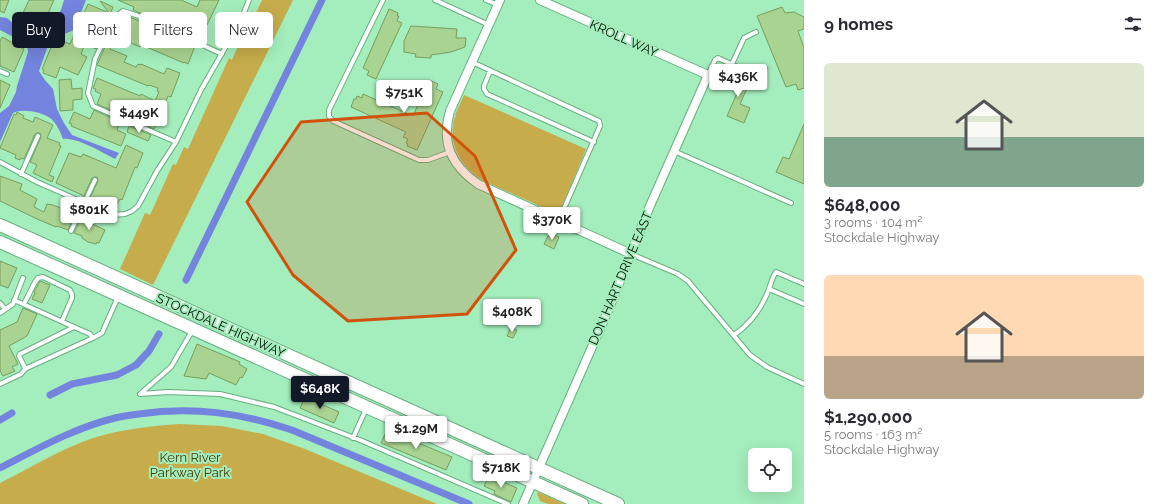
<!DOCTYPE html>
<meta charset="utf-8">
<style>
body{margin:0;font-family:Raleway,sans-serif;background:#f2f2f3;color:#2b2b33;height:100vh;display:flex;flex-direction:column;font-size:15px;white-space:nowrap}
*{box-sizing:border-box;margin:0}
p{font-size:13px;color:#7c7c81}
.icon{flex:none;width:22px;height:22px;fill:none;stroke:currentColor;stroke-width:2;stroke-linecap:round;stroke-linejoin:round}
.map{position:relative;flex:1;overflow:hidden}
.panel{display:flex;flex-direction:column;background:#fff;width:360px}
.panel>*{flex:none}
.hud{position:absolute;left:12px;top:12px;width:380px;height:36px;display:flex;gap:8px}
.fabs{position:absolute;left:748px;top:448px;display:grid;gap:8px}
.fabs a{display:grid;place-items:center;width:44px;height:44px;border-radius:6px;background:#fff;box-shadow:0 4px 16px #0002;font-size:20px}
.price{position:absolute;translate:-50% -34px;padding:0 9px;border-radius:4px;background:#fff;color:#222;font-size:13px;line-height:26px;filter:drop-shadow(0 1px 2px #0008)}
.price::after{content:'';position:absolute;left:50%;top:24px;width:12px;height:9px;margin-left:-6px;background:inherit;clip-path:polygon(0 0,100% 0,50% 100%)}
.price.selected{background:#111827;color:#fff}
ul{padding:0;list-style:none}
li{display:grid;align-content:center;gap:8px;height:212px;padding:0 20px}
li span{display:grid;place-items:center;height:124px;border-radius:6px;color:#555}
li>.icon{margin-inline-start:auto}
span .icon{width:72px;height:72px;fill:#fffc;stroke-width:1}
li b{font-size:17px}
h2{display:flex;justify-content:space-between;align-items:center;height:48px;padding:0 20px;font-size:17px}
.pill{padding:0 14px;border-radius:6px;background:#fff;box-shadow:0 4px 16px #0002;font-size:14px;line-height:36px}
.pill.selected{background:#111827;color:#fff}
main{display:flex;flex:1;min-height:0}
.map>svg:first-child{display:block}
</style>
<main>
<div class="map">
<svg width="804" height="504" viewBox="0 0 804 504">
<rect width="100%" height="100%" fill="#a4edbc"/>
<path fill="#c6ac4b" d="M 262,0 L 293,0 L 153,285 L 120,269 L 145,213 L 150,215 L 173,164 L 176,165 L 184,147 L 188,149 L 229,58 L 232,60 L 239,44 L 241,45 Z
M 464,95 L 586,149 L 561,209 L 559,208 L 553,212 L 486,182 C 465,171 450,150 453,126 C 453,122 454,118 456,116 L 455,115 Z
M 180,424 L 222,426 L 263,434 L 305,449 L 437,504 L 0,504 L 0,483 C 30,468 61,449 93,438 C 122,429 151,426 180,424 Z
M 538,492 L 565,504 L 548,504 L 540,501 L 537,494 Z"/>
<path fill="#7484de" d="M 64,0 L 86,0 L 74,30 L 50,40 L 39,71 L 45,80 L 53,89 L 57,109 L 64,123 L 72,135 L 119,153 L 115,159 C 103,153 77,137 63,139 C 61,133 56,122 50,118 C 42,112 22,108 13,113 L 0,142 L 0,113 L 9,106 L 16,92 L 17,86 L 28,52 L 27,44 L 0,30 L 0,17 L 7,18 L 16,26 L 36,36 L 49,29 L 61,10 Z"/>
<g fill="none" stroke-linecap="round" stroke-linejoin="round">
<path stroke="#7484de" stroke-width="7" d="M 186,280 L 322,0
M 50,395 L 72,384 L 117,375 L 136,365 L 149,351 L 159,334
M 0,420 L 12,413
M 0,468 C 37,449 74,428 115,418 C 123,416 131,415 139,414 C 193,406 241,413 292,430 L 469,504"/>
</g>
<path fill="#a9d391" stroke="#769e5e" d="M 0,0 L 9,0 L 4,13 L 0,11 Z
M 29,0 L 54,0 L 41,29 L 33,25 L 30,25 L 30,27 L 16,21 L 20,12 L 23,13 Z
M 118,0 L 181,0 L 197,7 L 200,0 L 219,0 L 207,25 L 205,24 L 198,39 L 188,35 L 194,23 L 182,17 L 177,30 L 133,10 L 134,7 Z
M 100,1 L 113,7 L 107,21 L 109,21 L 96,49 L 85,44 L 81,54 L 87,57 L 78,75 L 60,67 L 56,78 L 43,73 L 44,70 L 42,69 L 55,38 L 70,44 L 88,4 L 109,13 Z
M 782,7 L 785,13 L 794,12 L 804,17 L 804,29 L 798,31 L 804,48 L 804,88 L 798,90 L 796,84 L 786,87 L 757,16 Z
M 389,9 L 398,13 L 397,16 L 399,16 L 397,21 L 402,23 L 376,79 L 367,75 L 369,71 L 363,68 Z
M 130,17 L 195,46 L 188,64 L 184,62 L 184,63 L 144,46 L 144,47 L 141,46 L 140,47 L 115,36 L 110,49 L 127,56 L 124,62 L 136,67 L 138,64 L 141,65 L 141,64 L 164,74 L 167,68 L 180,73 L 171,97 L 168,96 L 154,129 L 97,104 L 101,94 L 95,91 L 96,89 L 93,88 L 97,78 L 140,96 L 141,94 L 155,101 L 159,92 L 157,91 L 158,88 L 149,85 L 148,86 L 97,65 L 115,24 L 122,27 L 124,23 L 127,24 Z
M 411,26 L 457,29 L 456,38 L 466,38 L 465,47 L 451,52 L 431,55 L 431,58 L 415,57 L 416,54 L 404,52 L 404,41 Z
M 2,37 L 13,43 L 12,44 L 24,49 L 14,72 L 0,66 L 0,41 Z
M 731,71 L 737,74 L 735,78 L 749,84 L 740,104 L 750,108 L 744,123 L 727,116 L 738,91 L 725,85 Z
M 71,79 L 72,89 L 82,88 L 82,99 L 73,100 L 73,110 L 60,111 L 59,80 Z
M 0,80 L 10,85 L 0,108 Z
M 429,80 L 438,84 L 436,89 L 443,92 L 417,150 L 407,146 L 408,144 L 406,143 L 408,139 L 403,137 L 406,132 L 351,107 L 354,99 L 356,99 L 357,96 L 362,98 L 363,94 L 413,116 Z
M 94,110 L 120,122 L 117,130 L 126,134 L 121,146 L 71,126 L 72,124 L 69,123 L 74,112 L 90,119 Z
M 17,112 L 24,116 L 23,118 L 33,122 L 35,117 L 53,125 L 47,138 L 60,143 L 59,145 L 61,146 L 49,175 L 54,177 L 52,182 L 33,173 L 37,165 L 30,162 L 41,137 L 40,133 L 37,133 L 35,134 L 24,159 L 21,158 L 20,160 L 15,158 L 16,155 L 0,148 L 14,114 L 16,115 Z
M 804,124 L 804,184 L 776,172 L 783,157 L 789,159 Z
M 129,126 L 151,135 L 148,141 L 127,132 Z
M 126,145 L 143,153 L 137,168 L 135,167 L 122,200 L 120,199 L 114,210 L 90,198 L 98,181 L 97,177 L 94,177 L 92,178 L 84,196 L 56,183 L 69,153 L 81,157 L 83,154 L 116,168 Z
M 0,176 L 22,184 L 20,190 L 37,199 L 34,207 L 44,212 L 47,204 L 53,205 L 68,211 L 71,205 L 76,208 L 77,210 L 68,230 L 57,226 L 56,227 L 37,219 L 0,201 Z
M 84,212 L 89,215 L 86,221 L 105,230 L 99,243 L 97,242 L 96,244 L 88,242 L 82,238 L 82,236 L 74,233 Z
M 553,234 L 559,237 L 554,249 L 544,244 L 548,236 L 552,238 Z
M 0,261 L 17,268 L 8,288 L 0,285 Z
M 40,281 L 50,285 L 42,303 L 32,299 L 35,293 L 34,292 Z
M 23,308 L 37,314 L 27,336 L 9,346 L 18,364 L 12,367 L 15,371 L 3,376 L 0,371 L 0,330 L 17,322 Z
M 511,327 L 517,330 L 513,338 L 507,336 Z
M 197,344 L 240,362 L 239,364 L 247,369 L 242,378 L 240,377 L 236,385 L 209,373 L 206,379 L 184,376 Z
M 305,397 L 339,412 L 334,423 L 300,408 Z
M 387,430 L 452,457 L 446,470 L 381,443 Z
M 489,476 L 517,488 L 511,502 L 494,494 L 495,491 L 484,486 Z"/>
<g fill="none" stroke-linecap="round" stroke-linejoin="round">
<defs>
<path id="service" d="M 383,0 L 329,110 L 329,116 L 333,121 L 419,160 L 428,160 L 450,152
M 435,0 L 489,25
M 486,0 L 498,5
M 472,62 L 599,121 L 600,126 L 559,220
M 732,64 L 744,38 L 756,32
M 0,71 L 7,74
M 490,71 L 484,86 L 484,89 L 487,94 L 594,142
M 708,75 L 715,60 L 718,58 L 753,74 L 765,68
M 176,142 L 93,106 L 88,93 L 95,59 L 115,17 L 123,11 L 136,15 L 222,54
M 674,151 L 791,203
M 0,162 L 37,182 L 112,215 L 125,214 L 132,211 L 138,206 L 157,171 L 176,142 L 201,90 L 241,20 L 249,0
M 21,174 L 38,136
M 71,231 L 95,180
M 631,254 L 678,274 L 688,281 L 750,355 L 767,367 L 804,384
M 769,289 L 804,304
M 14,300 L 74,327
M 0,303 L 5,309
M 24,304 L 35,282 L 38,278 L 43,277 L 70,290 L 72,295 L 72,298 L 62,321
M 0,313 L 13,304 L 23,278
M 192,331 L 171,367 L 140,394 L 168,392 L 220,394 L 274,407 L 360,440 L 508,504
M 734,335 C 750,324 762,308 769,289 C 771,283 772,278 776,272 L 804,284
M 93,338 L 90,334 L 74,327 L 20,354 L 19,356 L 25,368 L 27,368 L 93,338 L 102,333 L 118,297
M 0,384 L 21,374 L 26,368
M 353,438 L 366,409"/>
<path id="minor" d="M 500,0 L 450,111 C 441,143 451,165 478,184 L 631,254
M 523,504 L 610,306 L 649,208 L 708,75 L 540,0"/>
<path id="primary" d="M 0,225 L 618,504
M 0,242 L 582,504"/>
</defs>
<use href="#service" stroke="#67ae80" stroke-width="6"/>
<use href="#minor" stroke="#67ae80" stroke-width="10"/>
<use href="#primary" stroke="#67ae80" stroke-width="14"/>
<use href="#service" stroke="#fff" stroke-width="4"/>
<use href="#minor" stroke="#fff" stroke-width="8"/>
<use href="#primary" stroke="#fff" stroke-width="12"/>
</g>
<path fill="#d1520b" fill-opacity="0.2" stroke="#d1520b" stroke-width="3" stroke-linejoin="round" d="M 427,113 L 475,156 L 516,250 L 467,314 L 348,321 L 293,275 L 247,202 L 301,122 Z"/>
<g text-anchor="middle" stroke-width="4" stroke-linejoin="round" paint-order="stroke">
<g font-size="13" fill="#001404" stroke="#a4edbc">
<text transform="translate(624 38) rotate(24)" y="5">KROLL WAY</text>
<text transform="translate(620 278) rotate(-67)" y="5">DON HART DRIVE EAST</text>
<text transform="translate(221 325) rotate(24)" y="5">STOCKDALE HIGHWAY</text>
</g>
<g font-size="13" fill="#483c0b" stroke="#a4edbc">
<text x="190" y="462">Kern River<tspan x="190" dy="15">Parkway Park</tspan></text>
</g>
</g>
</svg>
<div class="fabs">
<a><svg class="icon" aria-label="locate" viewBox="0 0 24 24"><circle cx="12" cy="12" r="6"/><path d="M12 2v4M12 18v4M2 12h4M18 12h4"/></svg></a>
</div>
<b class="price" style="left:738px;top:98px">$436K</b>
<b class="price" style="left:404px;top:114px">$751K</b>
<b class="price" style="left:139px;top:134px">$449K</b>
<b class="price" style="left:89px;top:231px">$801K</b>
<b class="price" style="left:552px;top:241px">$370K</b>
<b class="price" style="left:512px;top:333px">$408K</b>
<b class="price selected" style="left:320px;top:410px">$648K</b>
<b class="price" style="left:416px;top:450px">$1.29M</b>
<b class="price" style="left:501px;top:489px">$718K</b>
<div class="hud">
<a class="pill selected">Buy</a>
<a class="pill">Rent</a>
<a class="pill">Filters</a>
<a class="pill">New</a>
</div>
</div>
<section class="panel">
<h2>9 homes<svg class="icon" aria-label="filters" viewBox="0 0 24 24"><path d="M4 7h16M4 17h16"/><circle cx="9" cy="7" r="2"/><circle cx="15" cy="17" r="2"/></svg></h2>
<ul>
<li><span style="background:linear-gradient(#dfe7d0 60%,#7fa58c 0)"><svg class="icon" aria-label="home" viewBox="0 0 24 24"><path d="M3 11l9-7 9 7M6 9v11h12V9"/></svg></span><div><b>$648,000</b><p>3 rooms · 104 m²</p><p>Stockdale Highway</p></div></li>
<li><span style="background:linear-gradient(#ffd9b3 65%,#b9a48a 0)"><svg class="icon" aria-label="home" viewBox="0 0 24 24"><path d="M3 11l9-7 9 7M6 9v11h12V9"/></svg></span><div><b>$1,290,000</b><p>5 rooms · 163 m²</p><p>Stockdale Highway</p></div></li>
</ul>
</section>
</main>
